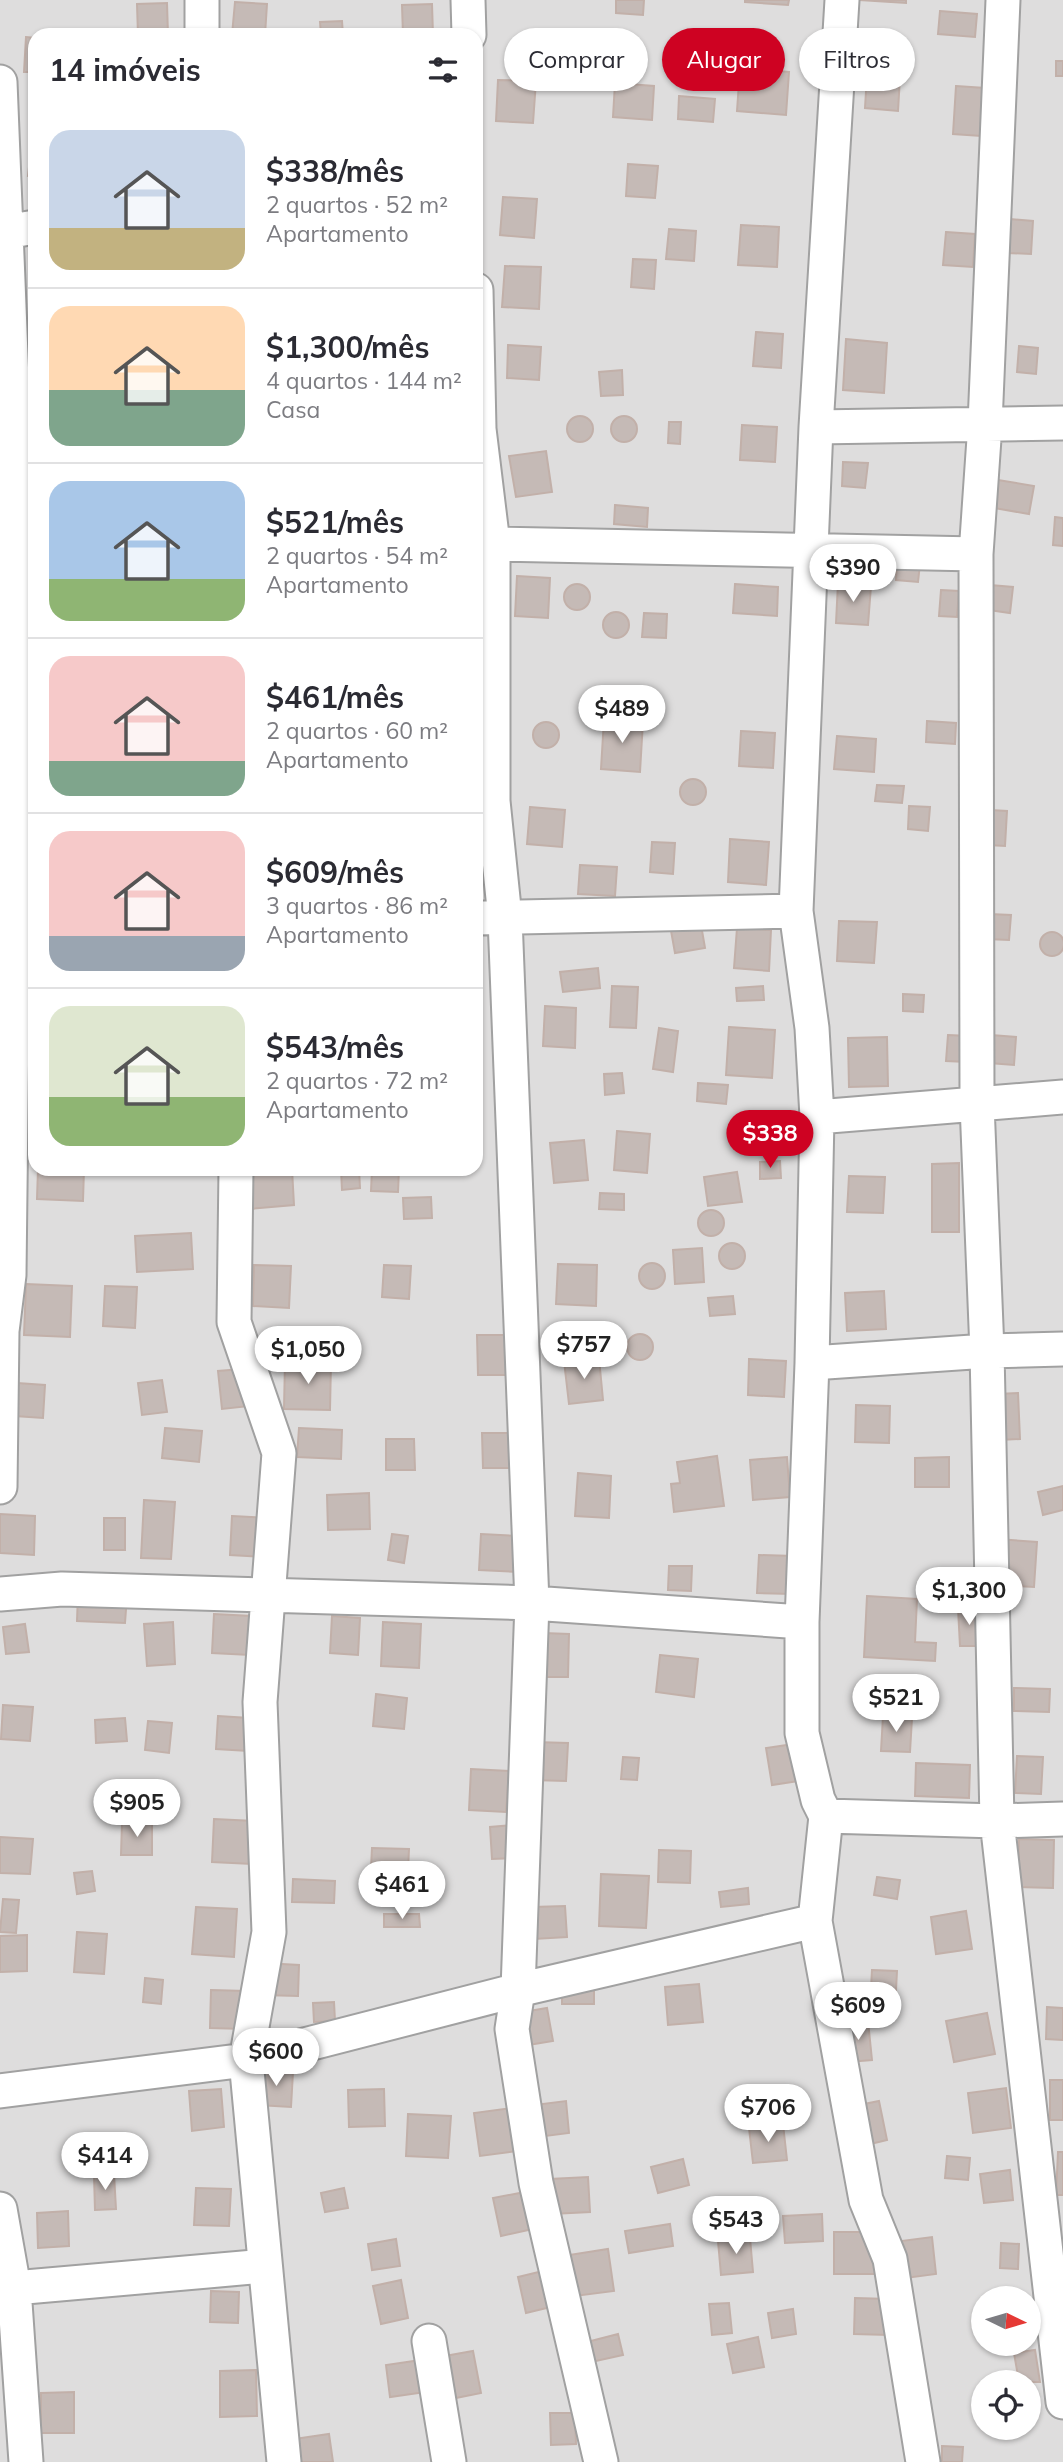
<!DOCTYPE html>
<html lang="pt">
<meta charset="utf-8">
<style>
body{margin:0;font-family:Mulish,sans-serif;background:#f2f2f3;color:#2b2b33;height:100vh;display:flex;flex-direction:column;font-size:26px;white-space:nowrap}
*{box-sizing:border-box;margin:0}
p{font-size:23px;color:#7c7c81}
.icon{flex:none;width:38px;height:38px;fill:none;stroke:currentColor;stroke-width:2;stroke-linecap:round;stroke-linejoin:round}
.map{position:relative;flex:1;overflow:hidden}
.drawer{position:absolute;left:28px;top:28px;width:455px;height:1148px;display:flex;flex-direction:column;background:#fff;border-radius:21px;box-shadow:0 2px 5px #0004}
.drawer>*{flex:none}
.banner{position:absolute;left:504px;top:28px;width:453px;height:63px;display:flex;gap:14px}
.needle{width:46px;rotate:95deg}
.tools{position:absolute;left:971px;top:2286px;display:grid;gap:14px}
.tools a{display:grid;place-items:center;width:70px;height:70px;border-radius:50%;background:#fff;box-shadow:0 2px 5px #0004;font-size:35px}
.price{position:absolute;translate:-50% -60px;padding:0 16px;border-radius:24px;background:#fff;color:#222;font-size:23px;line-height:46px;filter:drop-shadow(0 2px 4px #0008)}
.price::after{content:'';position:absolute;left:50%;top:42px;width:21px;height:16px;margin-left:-10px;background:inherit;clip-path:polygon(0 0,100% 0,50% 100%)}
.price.on{background:#ce0222;color:#fff}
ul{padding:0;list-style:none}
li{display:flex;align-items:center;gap:21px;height:175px;padding:0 21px}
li+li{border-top:2px solid #e1e1e2}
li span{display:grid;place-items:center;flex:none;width:196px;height:140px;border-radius:21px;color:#555}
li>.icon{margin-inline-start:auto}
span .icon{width:84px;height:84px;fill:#fffc;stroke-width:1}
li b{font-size:30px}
h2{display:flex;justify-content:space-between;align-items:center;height:84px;padding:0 21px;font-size:30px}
.pill{padding:0 24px;border-radius:32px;background:#fff;box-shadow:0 2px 5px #0004;font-size:24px;line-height:63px}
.pill.on{background:#ce0222;color:#fff}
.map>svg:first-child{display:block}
</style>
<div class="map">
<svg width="1063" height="2462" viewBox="0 0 1063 2462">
<rect width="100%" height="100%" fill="#f0ece7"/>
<path fill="#dedddd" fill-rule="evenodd" d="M 0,0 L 1063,0 L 1063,2462 L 0,2462 ZM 35,35 L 476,35 L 476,1169 L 35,1169 ZM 984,2298 L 1029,2298 L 1029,2343 L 984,2343 ZM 984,2382 L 1029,2382 L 1029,2427 L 984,2427 Z"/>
<path fill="#c5bab6" stroke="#c2b0a9" stroke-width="2" d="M 616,0 L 644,0 L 643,15 L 616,13 Z
M 745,0 L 789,0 L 788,5 L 745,2 Z
M 859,0 L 906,0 L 906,3 Z
M 235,2 L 267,4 L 265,35 L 232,35 Z
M 167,3 L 168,35 L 138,35 L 137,4 Z
M 432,4 L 433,35 L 403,35 L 402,5 Z
M 940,11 L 977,14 L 975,37 L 938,34 Z
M 342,21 L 343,35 L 321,35 L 320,22 Z
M 26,37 L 35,38 L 35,72 L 24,72 Z
M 1056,61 L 1063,61 L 1063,76 L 1056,76 Z
M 740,68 L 789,72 L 786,115 L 737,111 Z
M 867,75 L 900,77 L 898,111 L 865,108 Z
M 498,80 L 536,81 L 533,123 L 496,121 Z
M 615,83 L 654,86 L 652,120 L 613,117 Z
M 956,86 L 985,88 L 981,136 L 953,134 Z
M 679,96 L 715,99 L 713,122 L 678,119 Z
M 32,140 L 35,140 L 35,177 L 28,176 Z
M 628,164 L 658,166 L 655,198 L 626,196 Z
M 503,197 L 537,199 L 534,238 L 500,235 Z
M 1010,219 L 1033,221 L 1031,254 L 1008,253 Z
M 741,225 L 779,227 L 777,267 L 738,265 Z
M 669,229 L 696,231 L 694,261 L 666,259 Z
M 946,232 L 975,234 L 973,267 L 943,265 Z
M 31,240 L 35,240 L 35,276 L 30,276 Z
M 633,259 L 656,260 L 654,289 L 631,287 Z
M 505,266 L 541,267 L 539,309 L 502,307 Z
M 756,332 L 783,334 L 781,368 L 753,366 Z
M 846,339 L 887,343 L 884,393 L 843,390 Z
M 508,345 L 541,347 L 539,380 L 507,378 Z
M 1019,346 L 1038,348 L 1036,374 L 1017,372 Z
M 622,370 L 623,395 L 601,396 L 599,372 Z
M567 429a13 13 0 1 1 26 0a13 13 0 1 1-26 0Z
M611 429a13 13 0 1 1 26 0a13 13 0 1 1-26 0Z
M 669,422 L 681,422 L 680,444 L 668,443 Z
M 742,425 L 777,427 L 775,462 L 740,460 Z
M 546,451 L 552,492 L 516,497 L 509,456 Z
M 843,462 L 868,463 L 865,488 L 842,486 Z
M 998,480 L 1034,486 L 1029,514 L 994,508 Z
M 615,505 L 648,508 L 647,527 L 614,524 Z
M 1055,517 L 1063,518 L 1063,546 L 1053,545 Z
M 26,525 L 35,526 L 35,555 L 25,555 Z
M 897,562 L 920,564 L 918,582 L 896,580 Z
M 517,576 L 550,578 L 548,618 L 515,616 Z
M 838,583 L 871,586 L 868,625 L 836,623 Z
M 735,584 L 778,587 L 777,616 L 733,613 Z
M564 597a13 13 0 1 1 26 0a13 13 0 1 1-26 0Z
M 990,585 L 1013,587 L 1010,613 L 988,610 Z
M 941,590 L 959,591 L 957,617 L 939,616 Z
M603 625a13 13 0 1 1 26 0a13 13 0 1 1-26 0Z
M 644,613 L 667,614 L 666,638 L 642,637 Z
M 604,719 L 643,721 L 640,772 L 601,769 Z
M 927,721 L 956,723 L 955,744 L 926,742 Z
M533 735a13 13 0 1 1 26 0a13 13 0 1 1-26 0Z
M 741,731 L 775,733 L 773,768 L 739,766 Z
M 837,736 L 876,739 L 874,772 L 834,769 Z
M680 792a13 13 0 1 1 26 0a13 13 0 1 1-26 0Z
M 877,785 L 904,786 L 902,803 L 875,801 Z
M 909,806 L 930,807 L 928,831 L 908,829 Z
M 530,807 L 565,810 L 562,847 L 527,844 Z
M 990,810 L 1007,811 L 1005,846 L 988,845 Z
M 730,839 L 769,842 L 766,885 L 728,882 Z
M 652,842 L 675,843 L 673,874 L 650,872 Z
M 580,865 L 617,867 L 615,896 L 578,894 Z
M 989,914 L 1011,915 L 1009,940 L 987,939 Z
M 700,919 L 705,948 L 675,953 L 670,925 Z
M 839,921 L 877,922 L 874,963 L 837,961 Z
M 737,928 L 771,930 L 769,971 L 734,968 Z
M1040 944a12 12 0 1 1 24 0a12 12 0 1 1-24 0Z
M 598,968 L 600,988 L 563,992 L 560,972 Z
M 612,986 L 638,987 L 636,1028 L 610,1027 Z
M 763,986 L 764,1000 L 737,1001 L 736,988 Z
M 903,994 L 924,995 L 923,1012 L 903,1011 Z
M 545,1006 L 576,1008 L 575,1048 L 543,1046 Z
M 729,1027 L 775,1030 L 772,1078 L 726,1075 Z
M 659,1028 L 678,1031 L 673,1072 L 653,1069 Z
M 948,1035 L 969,1036 L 967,1062 L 946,1061 Z
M 991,1035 L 1016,1037 L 1014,1065 L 989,1063 Z
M 887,1037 L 888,1086 L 849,1087 L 848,1038 Z
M 622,1073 L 624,1093 L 605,1095 L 604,1074 Z
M 698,1083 L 728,1085 L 726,1104 L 697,1101 Z
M 617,1131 L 650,1134 L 647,1173 L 614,1170 Z
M 584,1140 L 588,1180 L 554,1183 L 550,1143 Z
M 780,1161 L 781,1178 L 760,1179 L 760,1162 Z
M 959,1163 L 959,1232 L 932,1232 L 932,1164 Z
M 38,1169 L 84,1169 L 83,1201 L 37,1199 Z
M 247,1169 L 292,1169 L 294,1205 L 249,1209 Z
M 341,1169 L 359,1169 L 360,1188 L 342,1190 Z
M 372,1169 L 399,1169 L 398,1192 L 371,1191 Z
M 737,1172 L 742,1202 L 708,1206 L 704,1177 Z
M 849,1176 L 885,1177 L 883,1213 L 847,1212 Z
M 600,1193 L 624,1194 L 624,1210 L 599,1209 Z
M 431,1197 L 432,1218 L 404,1219 L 403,1198 Z
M698 1223a13 13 0 1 1 26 0a13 13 0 1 1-26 0Z
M 191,1233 L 193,1269 L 137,1272 L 135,1236 Z
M719 1256a13 13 0 1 1 26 0a13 13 0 1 1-26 0Z
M 702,1248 L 704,1282 L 675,1284 L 673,1250 Z
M639 1276a13 13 0 1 1 26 0a13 13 0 1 1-26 0Z
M 558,1264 L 597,1265 L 596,1306 L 556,1304 Z
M 254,1265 L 291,1266 L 289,1308 L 253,1306 Z
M 384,1265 L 411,1266 L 409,1299 L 382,1297 Z
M 26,1284 L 72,1286 L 70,1337 L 24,1335 Z
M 105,1286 L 137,1287 L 135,1328 L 103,1326 Z
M 884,1291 L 886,1329 L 847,1331 L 845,1293 Z
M 733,1296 L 735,1314 L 710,1316 L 708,1298 Z
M627 1347a13 13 0 1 1 26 0a13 13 0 1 1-26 0Z
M 477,1335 L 509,1335 L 509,1375 L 478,1375 Z
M 599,1358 L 603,1400 L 569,1404 L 564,1361 Z
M 749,1359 L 786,1361 L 784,1397 L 748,1395 Z
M 285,1361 L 331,1362 L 330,1410 L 284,1409 Z
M 254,1368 L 258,1405 L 222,1409 L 218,1371 Z
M 162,1380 L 167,1412 L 142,1415 L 138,1383 Z
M 17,1383 L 45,1385 L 43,1418 L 15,1416 Z
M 1018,1393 L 1020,1439 L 1000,1440 L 998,1394 Z
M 856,1405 L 890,1406 L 889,1443 L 855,1442 Z
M 165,1428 L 202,1431 L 199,1462 L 162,1458 Z
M 299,1428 L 342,1430 L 341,1459 L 297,1457 Z
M 482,1433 L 519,1433 L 520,1468 L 483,1468 Z
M 386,1439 L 414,1439 L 415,1470 L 386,1470 Z
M 717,1456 L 724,1506 L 674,1512 L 671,1484 L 680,1483 L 677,1462 Z
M 787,1457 L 790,1497 L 753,1500 L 750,1460 Z
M 949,1457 L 949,1487 L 915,1487 L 915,1458 Z
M 578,1473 L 611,1476 L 609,1518 L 575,1516 Z
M 1063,1486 L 1063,1510 L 1043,1515 L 1038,1492 Z
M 369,1493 L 370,1529 L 328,1530 L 327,1495 Z
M 144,1500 L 175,1502 L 171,1559 L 141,1558 Z
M 0,1514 L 35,1516 L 34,1555 L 0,1553 Z
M 232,1516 L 268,1518 L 266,1557 L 230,1555 Z
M 104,1518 L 125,1518 L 125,1550 L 104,1550 Z
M 392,1534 L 408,1536 L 404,1563 L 388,1560 Z
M 481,1534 L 520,1536 L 518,1572 L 479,1570 Z
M 997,1539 L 1037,1542 L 1034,1587 L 995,1585 Z
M 759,1555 L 794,1556 L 793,1594 L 757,1593 Z
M 669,1566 L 692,1566 L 691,1591 L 668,1590 Z
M 78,1594 L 127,1596 L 125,1623 L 77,1621 Z
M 867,1596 L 917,1599 L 915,1642 L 936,1643 L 935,1661 L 864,1657 Z
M 978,1607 L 980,1646 L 960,1646 L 958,1608 Z
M 214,1614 L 252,1616 L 250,1655 L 212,1653 Z
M 332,1616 L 360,1618 L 358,1655 L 330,1653 Z
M 173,1622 L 175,1664 L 147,1666 L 144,1624 Z
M 383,1622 L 421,1624 L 419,1668 L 381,1666 Z
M 25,1624 L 29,1652 L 6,1654 L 3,1627 Z
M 543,1633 L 569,1634 L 568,1677 L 541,1677 Z
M 660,1655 L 698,1659 L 694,1697 L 656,1692 Z
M 1014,1688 L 1050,1689 L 1049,1712 L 1014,1711 Z
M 376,1694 L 407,1698 L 404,1729 L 373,1726 Z
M 3,1705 L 33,1707 L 30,1741 L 1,1739 Z
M 218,1716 L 249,1718 L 248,1751 L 216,1749 Z
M 883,1716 L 912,1718 L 910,1752 L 881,1751 Z
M 125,1718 L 127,1741 L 96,1743 L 95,1720 Z
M 148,1721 L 172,1723 L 169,1753 L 145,1750 Z
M 534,1742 L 568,1743 L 566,1781 L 532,1780 Z
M 794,1744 L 799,1781 L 772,1785 L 766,1748 Z
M 1017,1756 L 1043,1757 L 1041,1794 L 1015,1793 Z
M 623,1757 L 639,1758 L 637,1780 L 621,1779 Z
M 916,1763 L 970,1765 L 969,1798 L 915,1796 Z
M 471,1769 L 509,1771 L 506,1812 L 469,1810 Z
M 214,1819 L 254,1821 L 252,1864 L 212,1862 Z
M 122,1823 L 152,1824 L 152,1855 L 121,1855 Z
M 512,1825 L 513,1858 L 492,1859 L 490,1827 Z
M 0,1837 L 33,1839 L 30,1874 L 0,1873 Z
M 1019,1839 L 1054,1840 L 1053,1888 L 1018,1887 Z
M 372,1848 L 409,1849 L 407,1890 L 370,1888 Z
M 659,1850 L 691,1851 L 690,1883 L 658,1882 Z
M 92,1871 L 95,1891 L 77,1894 L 74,1873 Z
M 601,1874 L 649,1876 L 646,1928 L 599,1926 Z
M 877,1877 L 900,1880 L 897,1899 L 874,1895 Z
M 293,1879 L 335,1881 L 334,1903 L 292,1902 Z
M 748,1888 L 749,1904 L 721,1907 L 719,1892 Z
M 3,1899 L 19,1900 L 16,1933 L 0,1932 Z
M 565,1906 L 567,1937 L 534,1939 L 533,1907 Z
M 196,1907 L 237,1909 L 234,1957 L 192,1954 Z
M 966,1911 L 972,1949 L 936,1954 L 931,1917 Z
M 384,1914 L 419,1914 L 420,1927 L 384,1927 Z
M 77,1932 L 107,1934 L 104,1974 L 74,1972 Z
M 27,1935 L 27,1971 L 0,1972 L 0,1936 Z
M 264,1963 L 299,1965 L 298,1996 L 262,1995 Z
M 872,1970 L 897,1971 L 896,1990 L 871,1988 Z
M 145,1978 L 163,1980 L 161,2004 L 143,2002 Z
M 699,1984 L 703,2022 L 668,2025 L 665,1987 Z
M 562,1986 L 594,1986 L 594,2004 L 562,2004 Z
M 211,1990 L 246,1991 L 245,2029 L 210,2028 Z
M 334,2002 L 335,2021 L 314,2022 L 313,2003 Z
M 1047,2007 L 1063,2008 L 1063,2040 L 1046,2039 Z
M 547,2008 L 553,2041 L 522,2046 L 517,2013 Z
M 987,2013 L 995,2054 L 954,2062 L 946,2021 Z
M 868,2021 L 872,2060 L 848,2062 L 844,2023 Z
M 260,2070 L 293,2072 L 291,2107 L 258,2105 Z
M 1050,2080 L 1063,2080 L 1063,2120 L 1050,2120 Z
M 1006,2088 L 1011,2128 L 973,2133 L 968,2093 Z
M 221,2089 L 224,2127 L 192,2131 L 189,2091 Z
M 384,2089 L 385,2126 L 349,2127 L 348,2090 Z
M 566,2101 L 569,2133 L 538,2137 L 534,2105 Z
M 879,2101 L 887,2140 L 858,2147 L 849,2107 Z
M 511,2108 L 517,2151 L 480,2156 L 474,2113 Z
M 408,2114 L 451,2116 L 448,2158 L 406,2156 Z
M 783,2124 L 787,2160 L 753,2163 L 749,2128 Z
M 1058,2152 L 1063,2152 L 1063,2195 L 1056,2195 Z
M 947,2156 L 970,2158 L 968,2180 L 945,2178 Z
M 683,2159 L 689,2185 L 658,2193 L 651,2167 Z
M 1010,2170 L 1013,2200 L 984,2203 L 980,2174 Z
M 114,2174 L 116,2209 L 95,2210 L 94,2175 Z
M 588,2177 L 590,2212 L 552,2214 L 550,2179 Z
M 196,2188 L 231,2189 L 229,2226 L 194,2225 Z
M 344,2188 L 348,2208 L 325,2212 L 321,2193 Z
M 525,2192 L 533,2229 L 501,2236 L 493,2198 Z
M 68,2211 L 69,2246 L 38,2248 L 37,2213 Z
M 822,2214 L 823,2241 L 785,2243 L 783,2216 Z
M 670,2224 L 673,2246 L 629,2253 L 625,2231 Z
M 834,2232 L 875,2232 L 875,2274 L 834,2274 Z
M 932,2237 L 936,2274 L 906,2278 L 901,2241 Z
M 750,2238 L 753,2272 L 721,2275 L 718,2241 Z
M 396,2239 L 400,2266 L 372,2270 L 368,2244 Z
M 1001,2243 L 1019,2244 L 1018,2269 L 1000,2268 Z
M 608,2249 L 614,2291 L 575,2296 L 569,2255 Z
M 547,2270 L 555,2306 L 526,2313 L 518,2277 Z
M 401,2280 L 408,2318 L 381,2324 L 373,2286 Z
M 211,2291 L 239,2292 L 238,2323 L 210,2322 Z
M 855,2298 L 889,2299 L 889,2335 L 854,2334 Z
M 729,2303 L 732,2333 L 712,2335 L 709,2304 Z
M 793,2309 L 796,2334 L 772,2338 L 768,2313 Z
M 618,2334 L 623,2355 L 591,2362 L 587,2342 Z
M 758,2337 L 764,2367 L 733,2373 L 727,2344 Z
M 1035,2350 L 1040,2382 L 1019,2382 L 1014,2353 Z
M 473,2351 L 481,2393 L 446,2400 L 439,2357 Z
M 421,2360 L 426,2392 L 390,2397 L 386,2365 Z
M 256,2370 L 257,2416 L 220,2417 L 220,2371 Z
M 74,2392 L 74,2433 L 41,2433 L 41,2393 Z
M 550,2413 L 575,2413 L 576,2444 L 551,2445 Z
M 329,2434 L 333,2462 L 298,2462 L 294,2439 Z
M 942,2446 L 963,2447 L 962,2462 L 942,2462 Z"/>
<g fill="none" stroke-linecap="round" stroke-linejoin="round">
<defs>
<path id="street" d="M 468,0 L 469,35
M 842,0 L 816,427 L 796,911 L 812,1028 L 817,1117 L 812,1363 L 802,1622 L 802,1733 L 818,1800 L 826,1816 L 815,1921 L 866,2200 L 890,2259 L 923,2462
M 1003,0 L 985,424 L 976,554 L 977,1104 L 987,1351 L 997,1821 L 1063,2402
M 202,35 L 202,0
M 0,82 L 15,455 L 15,769 L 9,1275 L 2,1331 L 0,1487
M 0,233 L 35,227
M 476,290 L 479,429 L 493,544 L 493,801 L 505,918 L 532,1603 L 518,1990 L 512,2029 L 536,2183 L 601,2462
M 816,427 L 1063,423
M 493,544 L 976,554
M 476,918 L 796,911
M 817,1117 L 1063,1097
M 236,1169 L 234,1322 L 279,1453 L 260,1702 L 269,1932 L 246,2060 L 284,2462
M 812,1363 L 987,1351 L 1063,1349
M 0,1594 L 62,1589 L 532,1603 L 802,1622
M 826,1816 L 997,1821 L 1063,1819
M 0,2091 L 246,2060 L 518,1990 L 815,1921
M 0,2209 L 14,2288 L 26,2462
M 14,2288 L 265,2266
M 429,2341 L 449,2462"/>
</defs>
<use href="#street" stroke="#a1a1a1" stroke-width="37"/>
<use href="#street" stroke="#fff" stroke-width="33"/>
</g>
</svg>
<div class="tools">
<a><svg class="needle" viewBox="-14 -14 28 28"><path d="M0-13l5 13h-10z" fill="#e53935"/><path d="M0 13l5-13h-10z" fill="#7c7c81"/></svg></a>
<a><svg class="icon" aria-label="locate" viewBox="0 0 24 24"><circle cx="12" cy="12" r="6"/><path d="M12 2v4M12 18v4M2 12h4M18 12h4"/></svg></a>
</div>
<b class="price" style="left:853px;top:604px">$390</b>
<b class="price" style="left:622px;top:745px">$489</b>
<b class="price on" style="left:770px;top:1170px">$338</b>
<b class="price" style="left:584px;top:1381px">$757</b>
<b class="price" style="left:308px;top:1386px">$1,050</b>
<b class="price" style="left:969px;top:1627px">$1,300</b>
<b class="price" style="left:896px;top:1734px">$521</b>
<b class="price" style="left:137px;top:1839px">$905</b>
<b class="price" style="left:402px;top:1921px">$461</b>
<b class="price" style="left:858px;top:2042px">$609</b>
<b class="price" style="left:276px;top:2088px">$600</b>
<b class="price" style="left:768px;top:2144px">$706</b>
<b class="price" style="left:105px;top:2192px">$414</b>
<b class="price" style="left:736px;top:2256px">$543</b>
<div class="banner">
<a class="pill">Comprar</a>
<a class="pill on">Alugar</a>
<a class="pill">Filtros</a>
</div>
<section class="drawer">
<h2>14 imóveis<svg class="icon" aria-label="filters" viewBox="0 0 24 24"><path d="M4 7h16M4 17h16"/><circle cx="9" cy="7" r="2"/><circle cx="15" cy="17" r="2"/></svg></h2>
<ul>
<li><span style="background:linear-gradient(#c9d6e8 70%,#c2b280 0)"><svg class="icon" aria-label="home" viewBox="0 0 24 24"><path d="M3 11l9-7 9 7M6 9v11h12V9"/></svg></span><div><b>$338/mês</b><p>2 quartos · 52 m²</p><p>Apartamento</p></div></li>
<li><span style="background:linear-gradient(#ffd9b3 60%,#7fa58c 0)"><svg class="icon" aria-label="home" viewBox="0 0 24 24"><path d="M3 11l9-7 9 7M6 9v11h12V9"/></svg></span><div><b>$1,300/mês</b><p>4 quartos · 144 m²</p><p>Casa</p></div></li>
<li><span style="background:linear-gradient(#a9c7e8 70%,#8fb573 0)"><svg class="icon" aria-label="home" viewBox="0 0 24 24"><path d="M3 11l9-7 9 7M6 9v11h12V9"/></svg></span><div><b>$521/mês</b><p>2 quartos · 54 m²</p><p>Apartamento</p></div></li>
<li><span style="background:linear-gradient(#f6c9c9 75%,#7fa58c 0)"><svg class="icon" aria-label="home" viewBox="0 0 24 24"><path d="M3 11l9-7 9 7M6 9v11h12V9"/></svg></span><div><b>$461/mês</b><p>2 quartos · 60 m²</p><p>Apartamento</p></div></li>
<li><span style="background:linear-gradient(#f6c9c9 75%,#9aa5b1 0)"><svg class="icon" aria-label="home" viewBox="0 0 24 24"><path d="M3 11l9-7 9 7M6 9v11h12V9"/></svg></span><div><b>$609/mês</b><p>3 quartos · 86 m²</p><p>Apartamento</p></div></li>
<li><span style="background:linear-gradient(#dfe7d0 65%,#8fb573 0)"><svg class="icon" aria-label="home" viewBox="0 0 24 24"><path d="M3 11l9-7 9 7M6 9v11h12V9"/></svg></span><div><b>$543/mês</b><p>2 quartos · 72 m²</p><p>Apartamento</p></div></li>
</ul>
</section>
</div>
